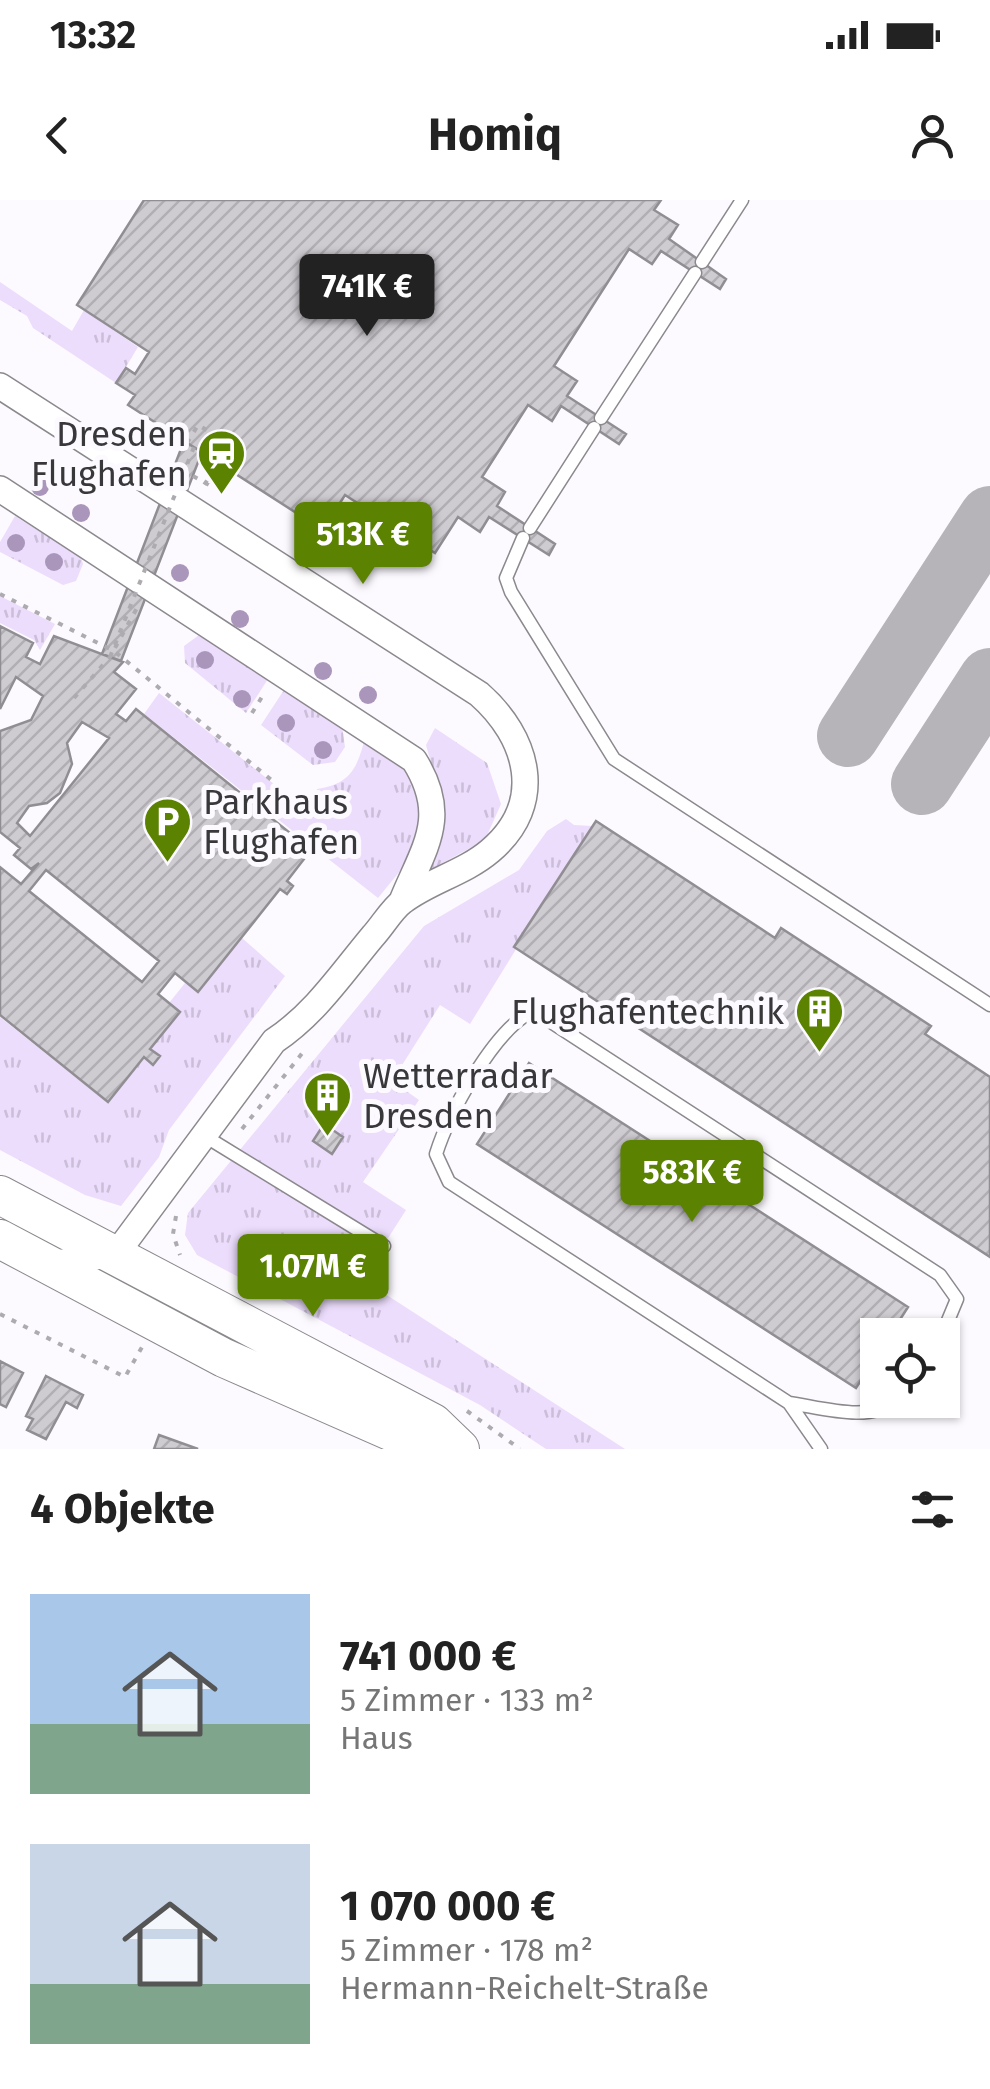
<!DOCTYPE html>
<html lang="de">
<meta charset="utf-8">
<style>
body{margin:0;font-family:"Fira Sans",sans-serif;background:#f2f2f2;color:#222;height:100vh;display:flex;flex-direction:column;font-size:38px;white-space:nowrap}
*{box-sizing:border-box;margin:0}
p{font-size:32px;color:#767676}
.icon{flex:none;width:55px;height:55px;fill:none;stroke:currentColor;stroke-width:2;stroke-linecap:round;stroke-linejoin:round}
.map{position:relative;height:1249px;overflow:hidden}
.drawer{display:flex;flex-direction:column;background:#fff;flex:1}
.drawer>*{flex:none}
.controls{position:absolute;left:860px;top:1118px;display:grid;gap:20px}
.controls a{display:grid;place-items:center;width:100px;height:100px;border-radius:0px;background:#fff;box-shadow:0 2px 8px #0004;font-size:50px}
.price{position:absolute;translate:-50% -85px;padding:0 22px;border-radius:10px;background:#5b8201;color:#fff;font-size:32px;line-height:65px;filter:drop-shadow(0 2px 5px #0008)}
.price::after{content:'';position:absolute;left:50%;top:60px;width:30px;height:22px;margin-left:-15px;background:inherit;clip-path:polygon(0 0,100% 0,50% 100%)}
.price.active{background:#222;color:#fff}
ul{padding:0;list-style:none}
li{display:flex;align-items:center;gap:30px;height:250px;padding:0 30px}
li span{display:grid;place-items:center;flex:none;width:280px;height:200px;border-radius:0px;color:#555}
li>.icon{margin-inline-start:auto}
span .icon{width:120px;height:120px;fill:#fffc;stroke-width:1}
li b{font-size:42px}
h2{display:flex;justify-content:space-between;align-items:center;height:120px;padding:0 30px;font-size:42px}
.status{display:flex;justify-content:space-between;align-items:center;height:70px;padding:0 50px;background:#fff;direction:ltr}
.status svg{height:28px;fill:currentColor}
header{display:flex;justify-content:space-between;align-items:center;height:130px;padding:0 30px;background:#fff;font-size:45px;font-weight:700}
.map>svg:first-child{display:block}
</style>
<div class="status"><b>13:32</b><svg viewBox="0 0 49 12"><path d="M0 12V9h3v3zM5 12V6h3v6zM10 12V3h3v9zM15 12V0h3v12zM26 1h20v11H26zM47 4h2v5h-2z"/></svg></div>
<header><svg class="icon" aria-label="back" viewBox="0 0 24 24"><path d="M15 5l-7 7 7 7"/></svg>Homiq<svg class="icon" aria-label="person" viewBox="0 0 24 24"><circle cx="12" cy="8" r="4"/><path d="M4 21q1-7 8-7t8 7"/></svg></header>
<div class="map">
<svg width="990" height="1249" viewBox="0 0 990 1249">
<defs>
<pattern id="grass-tufts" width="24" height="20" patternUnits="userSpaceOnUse" patternTransform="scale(2.5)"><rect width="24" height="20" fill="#ecddfc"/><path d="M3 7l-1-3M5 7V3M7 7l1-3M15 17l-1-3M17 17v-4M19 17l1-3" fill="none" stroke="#cbbed9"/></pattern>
<pattern id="building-hatch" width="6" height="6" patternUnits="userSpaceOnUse" patternTransform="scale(2.5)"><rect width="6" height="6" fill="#cecbd1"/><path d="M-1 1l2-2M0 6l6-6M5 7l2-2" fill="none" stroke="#b2afb4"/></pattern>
</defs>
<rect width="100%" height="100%" fill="#fcfaff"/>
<path fill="url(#grass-tufts)" d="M 0,82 L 72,131 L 84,110 L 138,147 L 116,183 L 33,128 L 27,116 L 0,100 Z
M 15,316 L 81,357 L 83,364 L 76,381 L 63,385 L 0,352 L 0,342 Z
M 0,396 L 55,424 L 40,450 L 34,440 L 0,423 Z
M 199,435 L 268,479 L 246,513 L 185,463 L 184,446 Z
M 284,490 L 342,525 L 345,547 L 335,562 L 313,565 L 261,525 Z
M 159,493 L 312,614 L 317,589 C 352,584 358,566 366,534 L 411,570 L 424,620 L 409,660 L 378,698 L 144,514 Z
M 435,528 L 487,563 L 501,604 L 485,640 L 424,673 C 452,624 440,596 426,545 Z
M 566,619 L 574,625 L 592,626 L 470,824 L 440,805 L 392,881 L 419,900 L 363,982 L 406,1010 L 362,1079 L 625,1249 L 546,1249 L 480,1205 L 197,1055 L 185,1035 L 188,1013 L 424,726 L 519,670 L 547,631 Z
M 242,738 L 285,776 L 169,930 L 159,957 L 121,1006 L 85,995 L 0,950 L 0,817 L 108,903 L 144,858 L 153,865 L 160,857 L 151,849 L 180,813 L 169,803 L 185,783 L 198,792 Z"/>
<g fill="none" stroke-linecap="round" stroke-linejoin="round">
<path stroke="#b6b4b8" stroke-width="62" d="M 848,536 L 990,317
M 922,584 L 990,479"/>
</g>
<path fill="url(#building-hatch)" stroke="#908e93" stroke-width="2.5" fill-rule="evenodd" d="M 144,0 L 661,0 L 654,10 L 678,25 L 669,39 L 726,79 L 720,89 L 661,51 L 652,64 L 629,49 L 554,166 L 577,181 L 567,196 L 626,234 L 619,244 L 561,206 L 552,221 L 528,205 L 482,277 L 505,292 L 497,306 L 555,344 L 549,355 L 489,317 L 480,332 L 458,317 L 435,353 L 345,295 L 338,306 L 350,314 L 341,328 L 318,313 L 312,323 L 128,205 L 135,195 L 116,183 L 126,168 L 135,174 L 149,152 L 77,105 Z
M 184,241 L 202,252 L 121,461 L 102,454 Z
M 0,426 L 33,443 L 26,457 L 40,464 L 54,436 L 123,462 L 114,472 L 136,489 L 116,514 L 126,521 L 136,509 L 311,650 L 287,681 L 293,686 L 287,694 L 280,689 L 198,792 L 175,773 L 158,794 L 180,812 L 150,849 L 160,856 L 153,865 L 144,857 L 108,902 L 0,815 L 0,667 L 21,684 L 39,663 L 31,669 L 14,655 L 20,648 L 0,632 L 0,531 L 31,520 L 43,496 L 16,477 L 0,509 ZM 82,522 L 109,538 L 30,636 L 17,623 L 29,606 L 47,603 L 60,593 L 72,564 L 67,543 ZM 46,670 L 159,761 L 142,782 L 29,691 Z
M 596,621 L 775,738 L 781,728 L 931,826 L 925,834 L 990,877 L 990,1057 L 514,747 Z
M 529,863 L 908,1107 L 890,1135 L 878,1135 L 878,1154 L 856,1188 L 477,944 Z
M 324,924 L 343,937 L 332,954 L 313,941 Z
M 0,1161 L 23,1173 L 6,1207 L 0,1204 Z
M 46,1176 L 83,1195 L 77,1208 L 66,1202 L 46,1239 L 27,1230 L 33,1219 L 26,1216 Z
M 159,1235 L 198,1249 L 154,1249 Z"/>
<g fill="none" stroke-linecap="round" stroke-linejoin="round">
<defs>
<path id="lane" d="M 702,62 L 742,0
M 601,218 L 695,73
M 530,328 L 594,228
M 523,338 L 506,378 L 511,392 L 614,559 L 990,805
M 203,935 L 384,1046
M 789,1203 C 819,1207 872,1224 895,1200
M 821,1249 L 789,1203 L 449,982 L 436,954 C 449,913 492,834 529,813 L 548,820 L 940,1075 L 957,1099 L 942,1135"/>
<path id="street" d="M 0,186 L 479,494 C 528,537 547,603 490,651 C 464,673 429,681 403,701 C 392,709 383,725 373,736 C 342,773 315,814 274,841 L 116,1054 L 49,1064
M 0,289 L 414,560 C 450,617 424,647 402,701"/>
<path id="secondary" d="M 0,995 L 433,1223 L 460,1249
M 0,1039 L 224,1158 L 431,1249"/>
</defs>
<use href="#lane" stroke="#8c898e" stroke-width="15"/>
<use href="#street" stroke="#8c898e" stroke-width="28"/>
<use href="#secondary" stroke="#8c898e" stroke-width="40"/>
<path stroke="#adabaf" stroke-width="4" stroke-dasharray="5 8" stroke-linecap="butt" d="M 187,243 L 198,225 L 232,245 L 204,285
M 193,276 L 213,287
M 0,394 L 114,451 L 313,614
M 74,498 L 110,457 L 137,408
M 252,513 L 265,492
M 242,929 L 304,851
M 176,1016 L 173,1034 L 180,1055
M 0,1114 L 125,1177 L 142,1147
M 467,1211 L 520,1249"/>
<use href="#lane" stroke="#fff" stroke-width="12"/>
<use href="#street" stroke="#fff" stroke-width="25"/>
<use href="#secondary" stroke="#fff" stroke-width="38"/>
<path stroke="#adabaf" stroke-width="4" stroke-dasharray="5 8" stroke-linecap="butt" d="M 110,457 L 194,247"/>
</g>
<g fill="#aa96bb">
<circle cx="40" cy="287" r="9"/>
<circle cx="81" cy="313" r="9"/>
<circle cx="16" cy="343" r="9"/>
<circle cx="54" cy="362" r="9"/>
<circle cx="180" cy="373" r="9"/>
<circle cx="240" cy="419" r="9"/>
<circle cx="205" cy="460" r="9"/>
<circle cx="323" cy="471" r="9"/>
<circle cx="368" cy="495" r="9"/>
<circle cx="242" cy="499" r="9"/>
<circle cx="286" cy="523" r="9"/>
<circle cx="323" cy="550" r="9"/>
</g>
<defs>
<symbol id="station-pin" viewBox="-11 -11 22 30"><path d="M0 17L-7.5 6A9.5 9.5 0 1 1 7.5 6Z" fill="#5b8201" stroke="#fcfaff"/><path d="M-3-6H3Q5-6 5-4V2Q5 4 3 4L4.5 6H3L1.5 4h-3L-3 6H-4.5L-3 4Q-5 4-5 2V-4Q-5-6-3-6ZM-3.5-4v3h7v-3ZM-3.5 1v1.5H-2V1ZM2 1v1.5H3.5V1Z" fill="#fff"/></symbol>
<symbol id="parking-pin" viewBox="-11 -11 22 30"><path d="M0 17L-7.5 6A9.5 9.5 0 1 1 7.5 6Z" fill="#5b8201" stroke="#fcfaff"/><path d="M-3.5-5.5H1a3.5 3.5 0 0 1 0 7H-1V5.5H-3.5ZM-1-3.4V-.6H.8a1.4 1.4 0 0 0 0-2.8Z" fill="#fff"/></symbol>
<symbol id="building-pin" viewBox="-11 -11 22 30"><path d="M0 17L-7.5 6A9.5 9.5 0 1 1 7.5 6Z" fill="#5b8201" stroke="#fcfaff"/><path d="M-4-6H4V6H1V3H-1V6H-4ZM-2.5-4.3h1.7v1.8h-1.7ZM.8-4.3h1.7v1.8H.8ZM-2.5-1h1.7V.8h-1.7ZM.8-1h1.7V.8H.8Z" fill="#fff"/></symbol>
</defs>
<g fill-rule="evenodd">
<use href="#station-pin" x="194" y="226" width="55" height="75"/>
<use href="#parking-pin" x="140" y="594" width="55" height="75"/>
<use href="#building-pin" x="792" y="784" width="55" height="75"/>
<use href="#building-pin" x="300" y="868" width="55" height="75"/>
</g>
<g text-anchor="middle" stroke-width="10" stroke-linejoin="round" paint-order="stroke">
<g font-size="35" fill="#38373a" stroke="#fcfaff" text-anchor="end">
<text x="187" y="246">Dresden<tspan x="187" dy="40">Flughafen</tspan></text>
<text x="203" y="614" text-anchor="start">Parkhaus<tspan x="203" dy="40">Flughafen</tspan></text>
<text x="784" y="824">Flughafentechnik</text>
<text x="363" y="888" text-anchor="start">Wetterradar<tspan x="363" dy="40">Dresden</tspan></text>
</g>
</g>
</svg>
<div class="controls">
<a><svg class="icon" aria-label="locate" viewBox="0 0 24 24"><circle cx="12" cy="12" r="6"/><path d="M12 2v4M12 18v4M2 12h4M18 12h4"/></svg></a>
</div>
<b class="price active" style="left:367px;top:139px">741K €</b>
<b class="price" style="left:363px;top:387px">513K €</b>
<b class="price" style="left:692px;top:1025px">583K €</b>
<b class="price" style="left:313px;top:1119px">1.07M €</b>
</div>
<section class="drawer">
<h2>4 Objekte<svg class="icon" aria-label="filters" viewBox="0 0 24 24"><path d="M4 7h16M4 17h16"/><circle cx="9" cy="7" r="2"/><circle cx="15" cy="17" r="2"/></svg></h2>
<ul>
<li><span style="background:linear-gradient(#a9c7e8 65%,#7fa58c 0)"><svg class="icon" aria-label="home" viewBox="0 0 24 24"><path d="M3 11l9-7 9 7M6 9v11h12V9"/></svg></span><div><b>741 000 €</b><p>5 Zimmer · 133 m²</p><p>Haus</p></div></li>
<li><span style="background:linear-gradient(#c9d6e8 70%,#7fa58c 0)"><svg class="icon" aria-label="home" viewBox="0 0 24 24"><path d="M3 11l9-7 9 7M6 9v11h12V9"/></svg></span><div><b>1 070 000 €</b><p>5 Zimmer · 178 m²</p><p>Hermann-Reichelt-Straße</p></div></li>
</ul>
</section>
